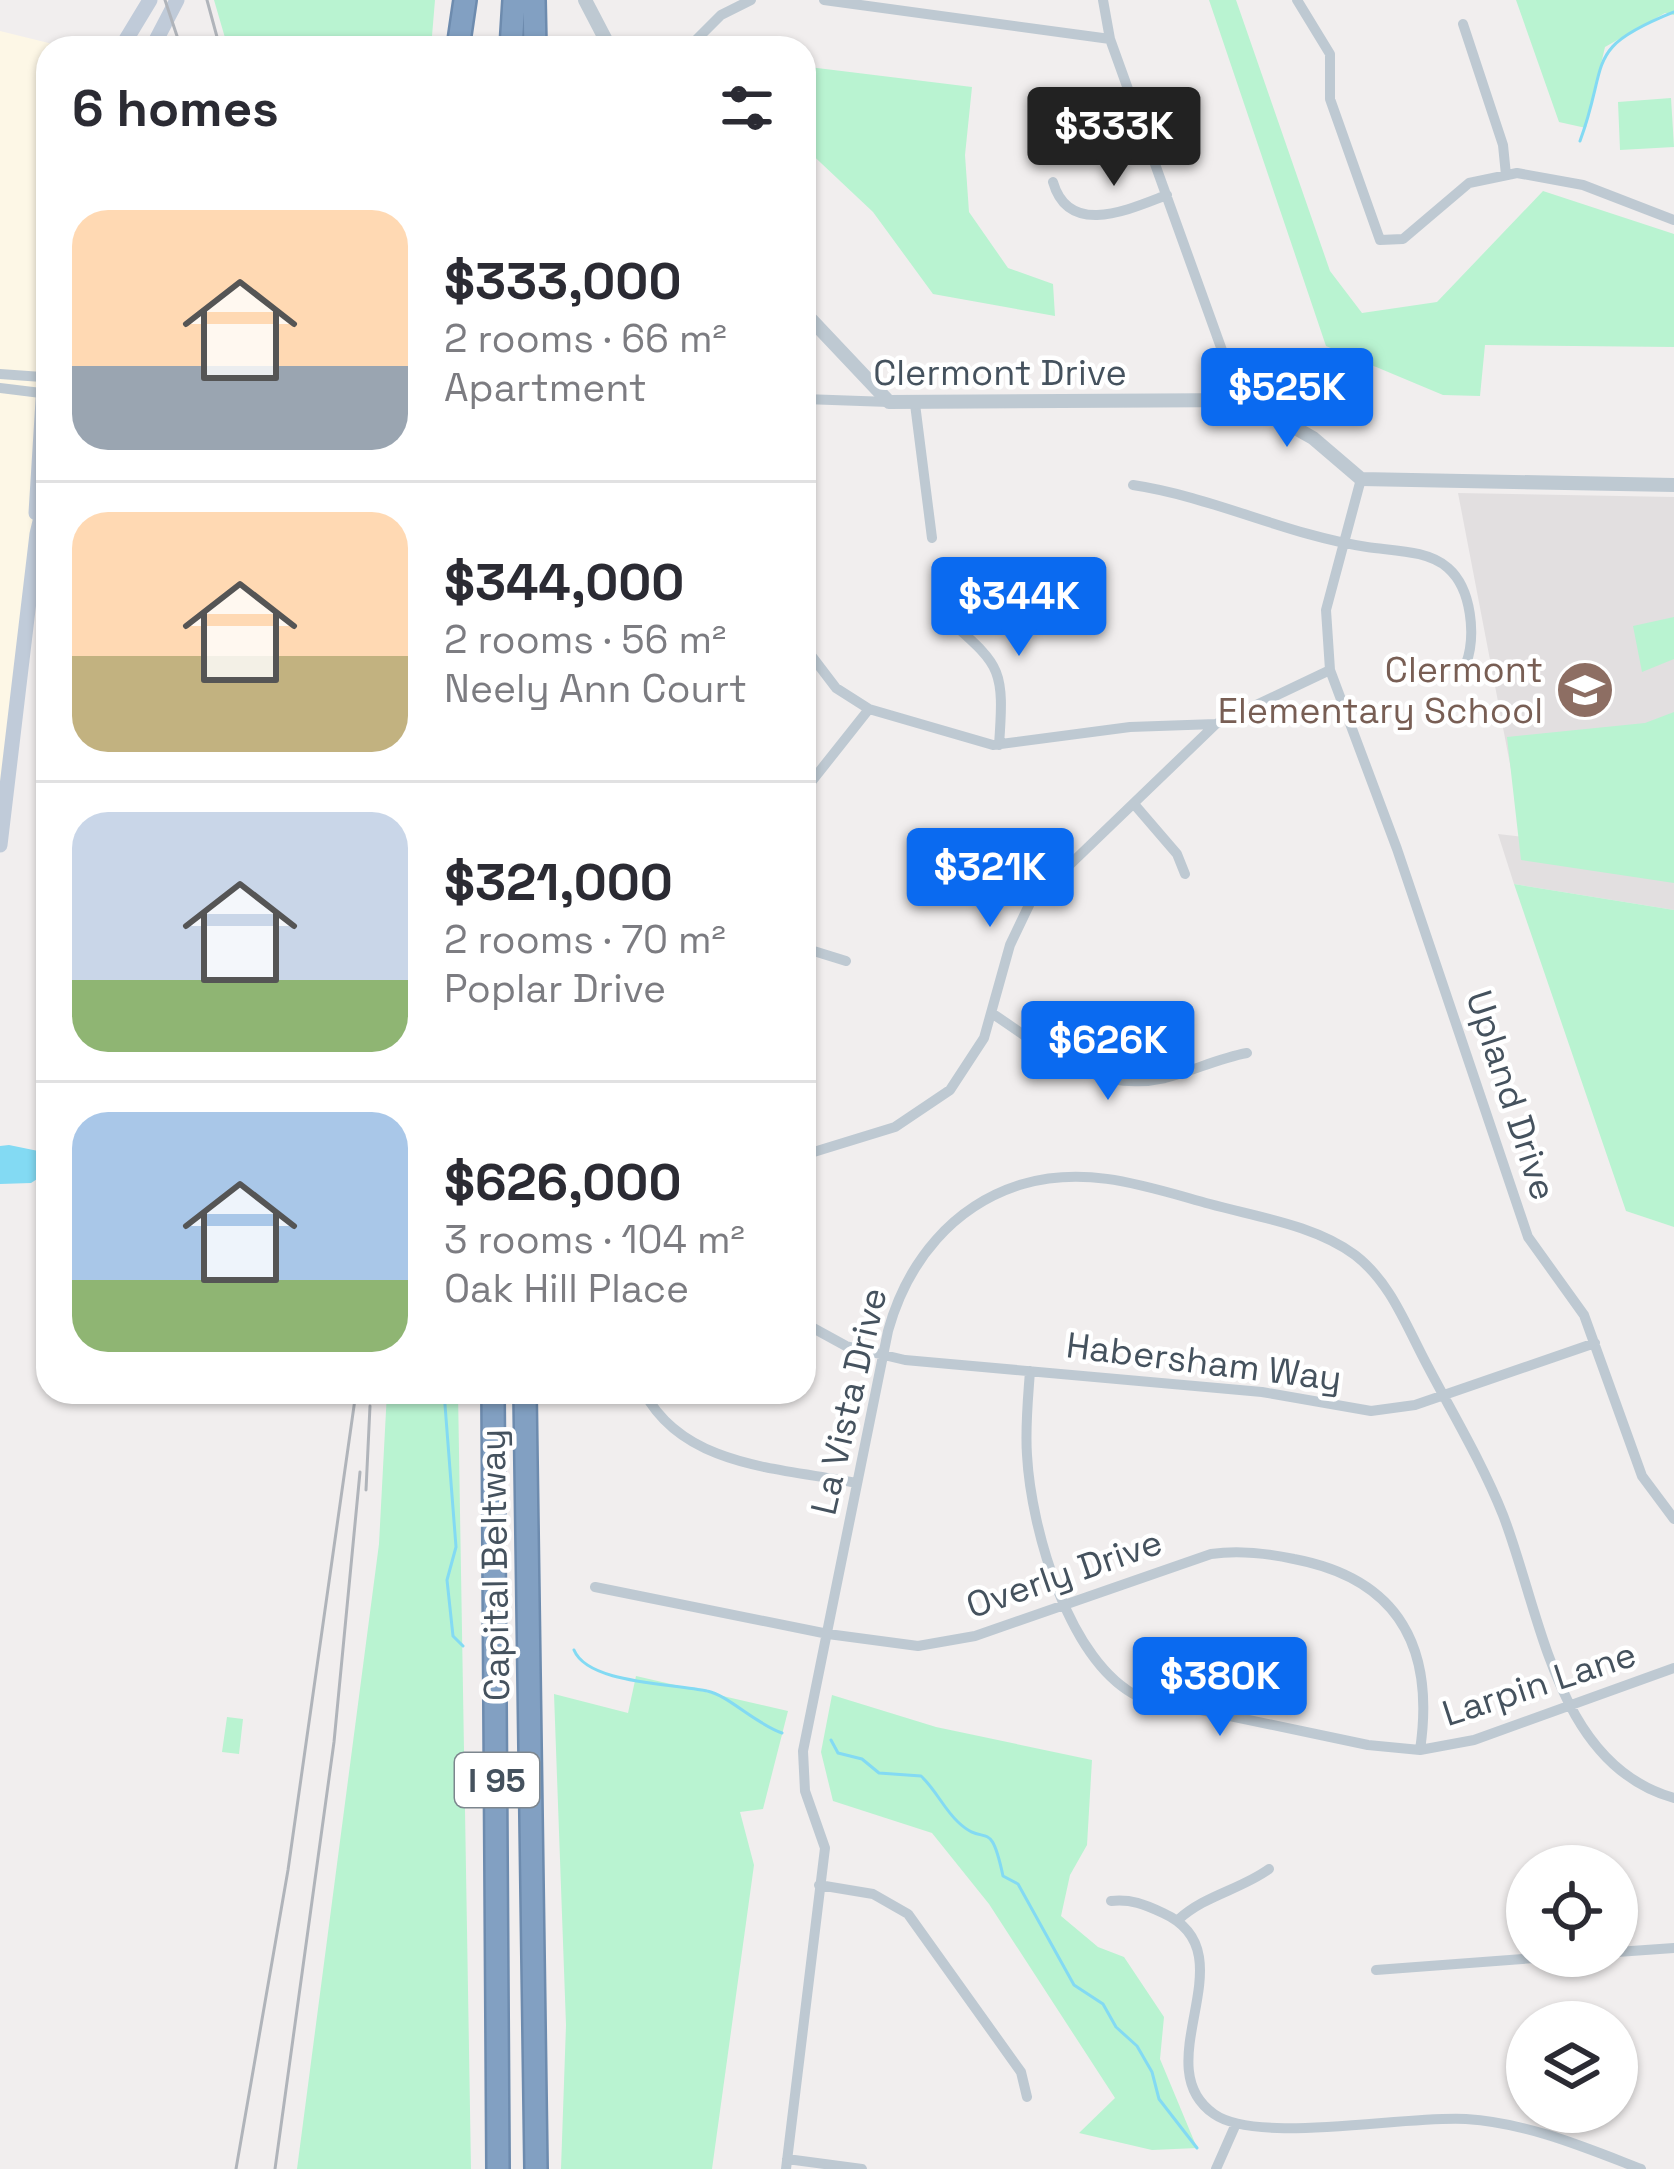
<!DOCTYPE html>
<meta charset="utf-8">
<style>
body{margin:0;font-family:"Space Grotesk",sans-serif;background:#f2f2f3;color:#2b2b33;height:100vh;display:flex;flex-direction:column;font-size:45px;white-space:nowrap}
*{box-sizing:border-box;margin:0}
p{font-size:39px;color:#7c7c81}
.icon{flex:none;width:66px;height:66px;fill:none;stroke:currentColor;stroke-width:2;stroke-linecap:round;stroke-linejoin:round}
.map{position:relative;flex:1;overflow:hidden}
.drawer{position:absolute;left:36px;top:36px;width:780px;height:1368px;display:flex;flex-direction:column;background:#fff;border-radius:36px;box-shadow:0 3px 9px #0004}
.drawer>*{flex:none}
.controls{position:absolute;left:1506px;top:1845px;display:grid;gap:24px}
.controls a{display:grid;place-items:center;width:132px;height:132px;border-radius:50%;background:#fff;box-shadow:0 3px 9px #0004;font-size:60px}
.price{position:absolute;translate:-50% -102px;padding:0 27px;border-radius:12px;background:#0a6af0;color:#fff;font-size:39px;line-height:78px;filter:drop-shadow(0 3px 6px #0008)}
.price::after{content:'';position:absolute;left:50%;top:72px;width:36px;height:27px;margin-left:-18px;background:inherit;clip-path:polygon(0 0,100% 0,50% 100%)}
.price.current{background:#222;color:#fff}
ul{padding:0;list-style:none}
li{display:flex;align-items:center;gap:36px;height:300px;padding:0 36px}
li+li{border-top:3px solid #e1e1e2}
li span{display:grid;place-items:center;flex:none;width:336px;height:240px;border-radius:36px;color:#555}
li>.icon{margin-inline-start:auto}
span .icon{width:144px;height:144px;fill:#fffc;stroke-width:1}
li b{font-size:51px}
h2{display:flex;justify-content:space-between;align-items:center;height:144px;padding:0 36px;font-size:51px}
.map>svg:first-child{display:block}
</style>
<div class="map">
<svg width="1674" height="2169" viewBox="0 0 1674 2169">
<rect width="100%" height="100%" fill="#f1eeee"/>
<path fill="#fdf7e6" d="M 0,31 L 69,48 L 48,48 L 48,326 L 37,534 L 0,841 Z"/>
<path fill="#e2dfe0" d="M 1458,493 L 1674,497 L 1674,910 L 1514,884 L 1498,834 L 1524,837 Z"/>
<path fill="#b9f3d1" d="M 214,0 L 435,0 L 431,48 L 228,48 Z
M 1209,0 L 1236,0 L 1330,271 L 1362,313 L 1437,302 L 1543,191 L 1674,234 L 1674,347 L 1485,345 L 1480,396 L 1443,395 L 1326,346 Z
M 1516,0 L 1674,0 L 1674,15 L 1665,13 L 1605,47 L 1586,128 L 1559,122 Z
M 809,67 L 972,87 L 965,155 L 969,212 L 1008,268 L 1053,284 L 1055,316 L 933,294 L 873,212 L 804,147 L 804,70 Z
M 1671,98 L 1674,147 L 1620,150 L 1618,102 Z
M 1674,617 L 1674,659 L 1642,672 L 1633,626 Z
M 1674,712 L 1674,883 L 1521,860 L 1507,737 L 1645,723 Z
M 1514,884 L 1674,910 L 1674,1227 L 1626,1211 Z
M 387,1392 L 458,1392 L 471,2169 L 297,2169 L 379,1544 Z
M 636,1676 L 788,1711 L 763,1809 L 740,1812 L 754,1865 L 712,2169 L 561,2169 L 566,2025 L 554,1694 L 628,1713 Z
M 832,1695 L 936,1727 L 1092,1760 L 1087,1845 L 1070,1875 L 1061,1916 L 1098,1947 L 1124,1957 L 1164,2017 L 1160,2059 L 1197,2148 L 1152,2150 L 1079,2133 L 1115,2098 L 989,1904 L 932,1833 L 833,1801 L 821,1752 Z
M 227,1717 L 243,1719 L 239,1754 L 222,1752 Z"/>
<path fill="#83daf3" d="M 9,1145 L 48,1153 L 48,1172 L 31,1183 L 0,1184 L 0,1146 Z"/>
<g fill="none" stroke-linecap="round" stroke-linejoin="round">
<path stroke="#83daf3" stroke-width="3" d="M 1580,141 C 1610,60 1582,49 1674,12
M 444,1392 L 456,1547 L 447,1580 L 453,1636 L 463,1646
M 574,1650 C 588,1684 672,1683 707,1691 C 728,1695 754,1723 782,1733
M 831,1740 L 838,1753 L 862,1759 L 879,1773 L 921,1776 C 936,1790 944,1809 958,1822 C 986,1849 990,1815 1003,1876 L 1018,1884 L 1074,1985 L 1103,2004 L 1116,2027 L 1137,2046 L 1152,2072 L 1159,2099 L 1197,2148"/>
<defs>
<path id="motorway" d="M 534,0 L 535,48
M 458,48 L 465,0
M 511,48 L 514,0
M 493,1392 L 498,2169
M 525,1392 L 536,2169"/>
</defs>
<use href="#motorway" stroke="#6d8bae" stroke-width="26"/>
<path stroke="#bec9d2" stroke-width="10" d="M 824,0 L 1110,39
M 1103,0 L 1110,39 L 1232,378 L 1246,400
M 1297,0 L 1330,54 L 1330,99 L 1380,240 L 1403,239 L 1469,183 L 1517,173 L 1583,185 L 1674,220
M 1463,24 L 1503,145 L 1506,175
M 688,48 L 721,15 L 751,0
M 1053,182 C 1069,238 1130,209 1167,195
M 0,374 L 42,377
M 0,388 L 41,393
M 804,399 L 889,402
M 915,404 L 932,538
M 1361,479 L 1326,610 L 1330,670 L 1397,849 L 1528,1237 L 1584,1315 L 1642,1476 L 1674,1519
M 1133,485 C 1213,497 1287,535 1367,547 C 1393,551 1428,550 1448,568 C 1472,589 1476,636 1466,664
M 942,614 C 1000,666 1005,664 999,745
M 804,646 L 836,688 L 869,709 L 993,745 L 1130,727 L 1216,724 L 1330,670
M 804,791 L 869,709
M 1134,804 L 1177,854 L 1185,874
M 804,948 L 846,961
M 993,1014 C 1048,1050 1094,1094 1165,1078 C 1193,1071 1219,1058 1247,1053
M 804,1155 L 895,1127 L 950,1090 L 984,1038 L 1010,945 L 1030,903 L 1216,724
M 804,1323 L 846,1346 L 905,1360 L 1262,1392 L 1371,1411 L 1415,1405 L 1595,1343
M 1030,1371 C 1028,1399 1025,1427 1027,1455 C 1031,1529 1069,1663 1139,1697 L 1368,1745 L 1420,1750 L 1474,1740 L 1674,1668
M 644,1392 C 684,1468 782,1468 857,1483
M 595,1587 L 828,1634 L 918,1646 L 975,1636 L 1211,1554 C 1240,1550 1266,1553 1294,1559 C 1400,1579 1435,1649 1420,1750
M 819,1885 L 873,1894 L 908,1914 L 1021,2072 L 1027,2097
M 1111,1901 C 1131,1899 1144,1904 1163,1913 C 1252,1953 1143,2065 1214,2114 C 1258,2145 1405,2115 1466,2119 C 1528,2123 1584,2147 1641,2169
M 1178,1920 C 1205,1895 1240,1890 1269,1869
M 1617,1952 L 1674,1948
M 1376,1970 L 1562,1956
M 787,2159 L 862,2169
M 786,2169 L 825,1848 L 805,1791 L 803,1751 L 888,1331 C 907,1262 953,1205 1023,1184 C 1088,1165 1148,1187 1210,1204 C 1257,1217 1315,1225 1355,1255 C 1390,1282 1405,1323 1425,1361 C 1451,1411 1482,1462 1503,1515 C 1541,1613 1556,1765 1674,1798
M 1216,2169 L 1235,2126"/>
<path stroke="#bec9d2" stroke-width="14" d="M 585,0 L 610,48
M 804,312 L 889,402 L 1246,400 L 1313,438 L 1361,479 L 1674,485"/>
<path stroke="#c0cbd9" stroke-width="15" d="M 121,48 L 150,0
M 152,48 L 177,0
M 36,513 L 48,320
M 0,845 L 37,534 L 48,488"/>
<use href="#motorway" stroke="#82a0c2" stroke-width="21"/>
<path stroke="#b0b4ba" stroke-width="3" d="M 165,0 L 181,48
M 207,0 L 220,48
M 366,1490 L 370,1406
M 236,2169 L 288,1870 L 356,1392
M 275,2169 L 334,1742 L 360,1472"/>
</g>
<defs>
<symbol id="school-disc" viewBox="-11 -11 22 22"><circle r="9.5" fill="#8d6e63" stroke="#fff"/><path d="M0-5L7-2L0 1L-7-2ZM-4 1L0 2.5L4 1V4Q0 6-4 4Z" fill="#fff"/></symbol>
</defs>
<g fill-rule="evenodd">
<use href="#school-disc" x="1552" y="657" width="66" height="66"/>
</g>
<g text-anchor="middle" stroke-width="9" stroke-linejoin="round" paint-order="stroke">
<rect fill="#fff" stroke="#7d868e" stroke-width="3" x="455" y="1753" width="84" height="54" rx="9"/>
<g font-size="33" font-weight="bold" fill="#45525e">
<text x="497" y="1792">I 95</text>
</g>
<g font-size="36" fill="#45525e" stroke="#fff">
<text x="1000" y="385">Clermont Drive</text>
<text transform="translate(1512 1095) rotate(72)" y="13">Upland Drive</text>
<text transform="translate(1204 1361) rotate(7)" y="13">Habersham Way</text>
<text transform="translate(848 1401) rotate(-77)" y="13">La Vista Drive</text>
<text transform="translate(494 1565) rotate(-91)" y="13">Capital Beltway</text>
<text transform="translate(1064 1573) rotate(-19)" y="13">Overly Drive</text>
<text transform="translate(1539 1683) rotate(-18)" y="13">Larpin Lane</text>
</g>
<g font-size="36" fill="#785e54" stroke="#fff" text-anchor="end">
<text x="1543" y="682">Clermont<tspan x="1543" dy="41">Elementary School</tspan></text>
</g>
</g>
</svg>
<div class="controls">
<a><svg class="icon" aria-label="locate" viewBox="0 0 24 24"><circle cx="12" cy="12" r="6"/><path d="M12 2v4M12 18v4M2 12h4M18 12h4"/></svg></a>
<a><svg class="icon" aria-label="layers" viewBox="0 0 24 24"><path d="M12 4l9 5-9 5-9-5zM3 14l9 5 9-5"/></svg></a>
</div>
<b class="price current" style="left:1114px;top:189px">$333K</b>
<b class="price" style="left:1287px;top:450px">$525K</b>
<b class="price" style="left:1019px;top:659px">$344K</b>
<b class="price" style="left:990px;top:930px">$321K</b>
<b class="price" style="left:1108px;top:1103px">$626K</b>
<b class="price" style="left:1220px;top:1739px">$380K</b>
<section class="drawer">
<h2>6 homes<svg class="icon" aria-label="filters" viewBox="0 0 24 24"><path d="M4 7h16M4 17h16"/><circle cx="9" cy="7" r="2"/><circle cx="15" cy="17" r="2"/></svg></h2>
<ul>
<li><span style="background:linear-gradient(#ffd9b3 65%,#9aa5b1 0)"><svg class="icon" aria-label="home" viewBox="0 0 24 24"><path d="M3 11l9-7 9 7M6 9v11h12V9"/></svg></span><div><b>$333,000</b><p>2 rooms · 66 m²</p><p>Apartment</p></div></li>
<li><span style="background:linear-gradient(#ffd9b3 60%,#c2b280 0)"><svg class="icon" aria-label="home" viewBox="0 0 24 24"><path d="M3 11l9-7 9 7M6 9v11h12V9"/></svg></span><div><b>$344,000</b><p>2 rooms · 56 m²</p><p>Neely Ann Court</p></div></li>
<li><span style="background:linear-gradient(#c9d6e8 70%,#8fb573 0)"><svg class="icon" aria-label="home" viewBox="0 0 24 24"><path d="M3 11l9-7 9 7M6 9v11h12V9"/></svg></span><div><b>$321,000</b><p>2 rooms · 70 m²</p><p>Poplar Drive</p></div></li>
<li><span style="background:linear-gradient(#a9c7e8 70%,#8fb573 0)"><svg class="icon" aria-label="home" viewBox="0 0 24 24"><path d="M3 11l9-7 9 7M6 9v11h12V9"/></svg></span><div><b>$626,000</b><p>3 rooms · 104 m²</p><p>Oak Hill Place</p></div></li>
</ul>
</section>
</div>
